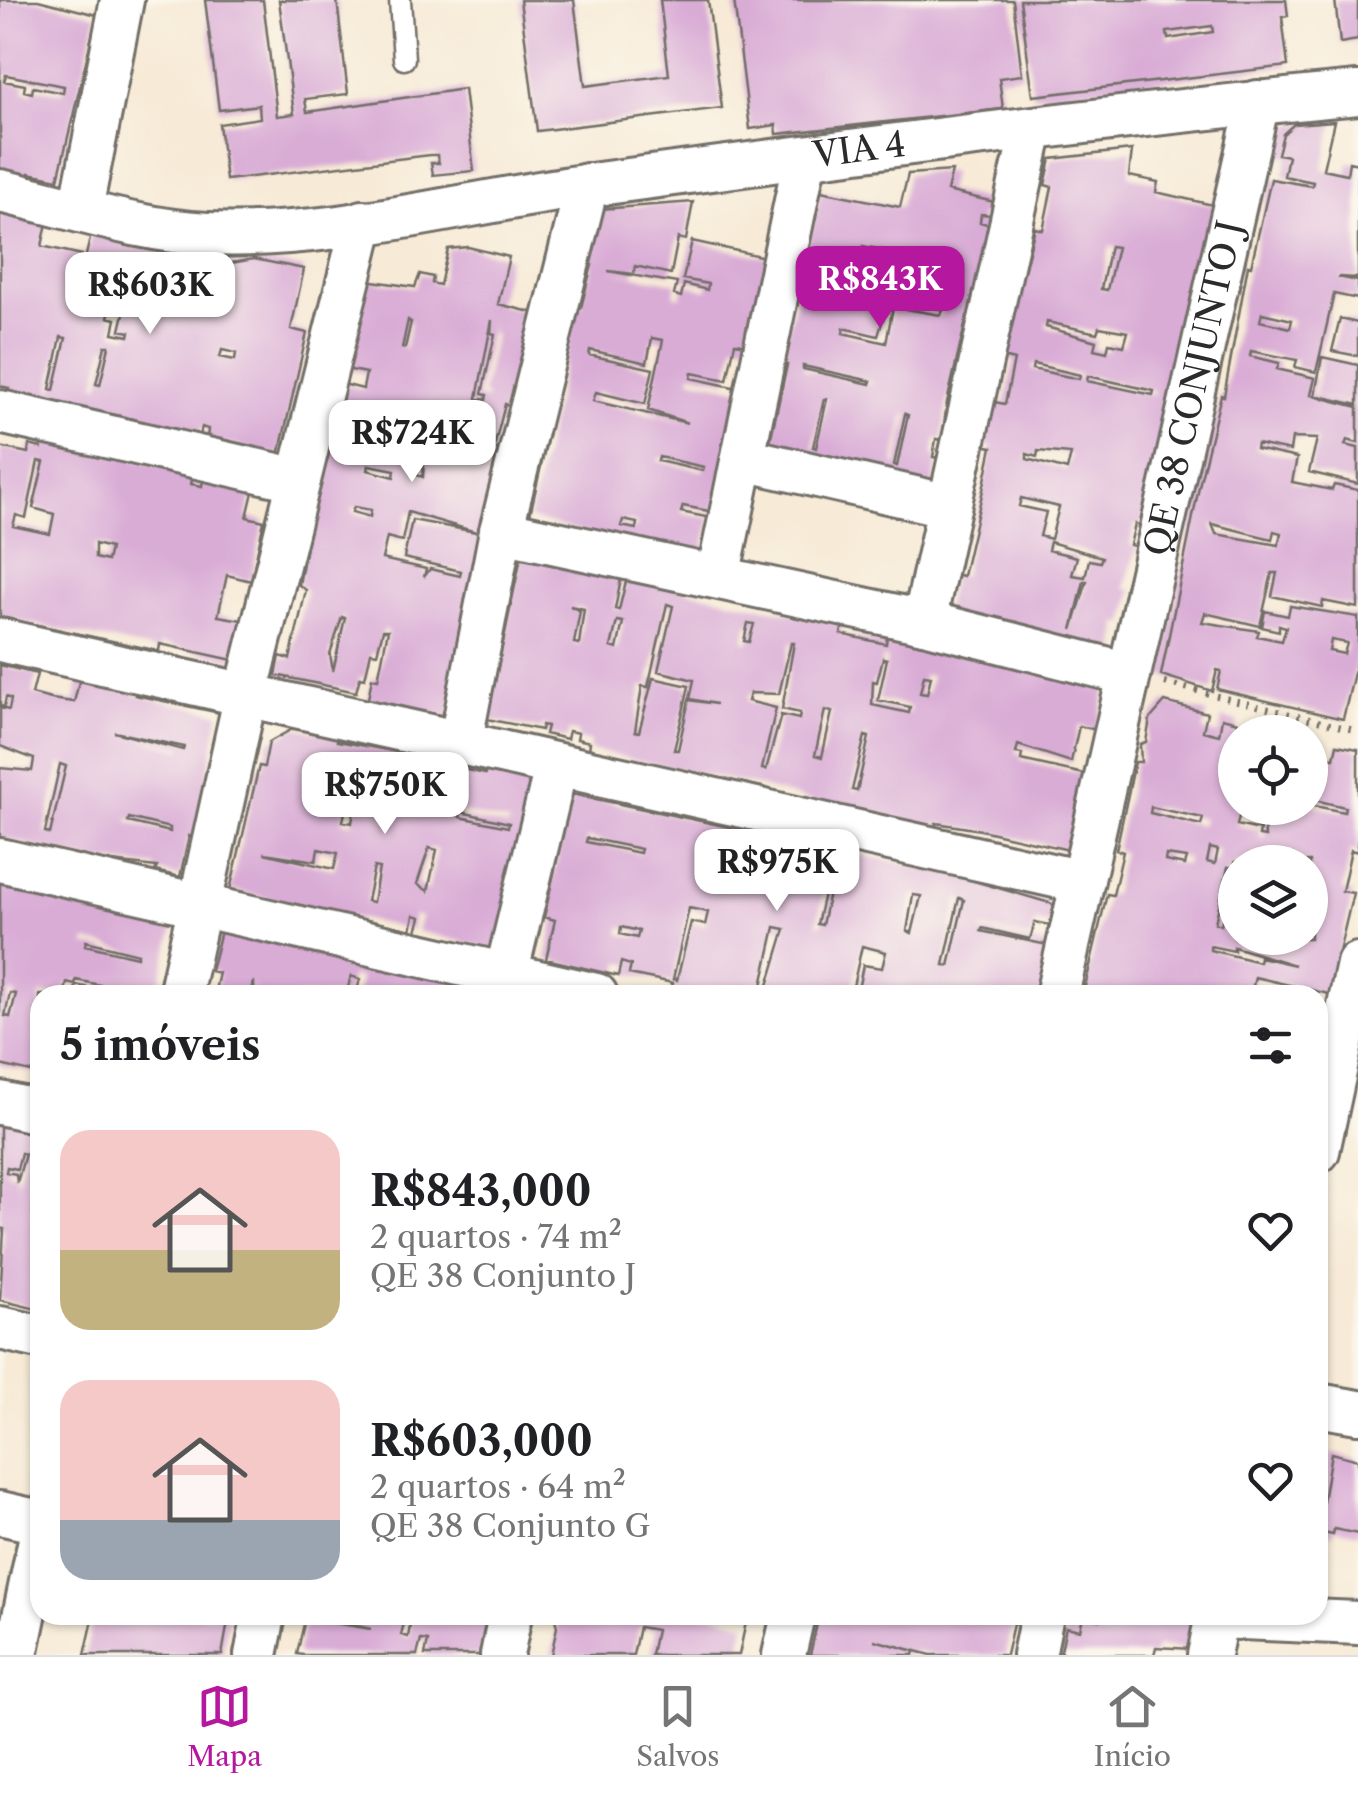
<!DOCTYPE html>
<html lang="pt">
<meta charset="utf-8">
<style>
body{margin:0;font-family:"Libre Caslon Text",serif;background:#f2f2f2;color:#202124;height:100vh;display:flex;flex-direction:column;font-size:38px;white-space:nowrap}
*{box-sizing:border-box;margin:0}
p{font-size:32px;color:#757577}
.icon{flex:none;width:55px;height:55px;fill:none;stroke:currentColor;stroke-width:2;stroke-linecap:round;stroke-linejoin:round}
.map{position:relative;flex:1;overflow:hidden}
.drawer{position:absolute;left:30px;top:985px;width:1298px;height:640px;display:flex;flex-direction:column;background:#fff;border-radius:30px;box-shadow:0 2px 8px #0004}
.drawer>*{flex:none}
.tools{position:absolute;left:1218px;top:715px;display:grid;gap:20px}
.tools a{display:grid;place-items:center;width:110px;height:110px;border-radius:50%;background:#fff;box-shadow:0 2px 8px #0004;font-size:50px}
.price{position:absolute;translate:-50% -85px;padding:0 22px;border-radius:20px;background:#fff;color:#222;font-size:32px;line-height:65px;filter:drop-shadow(0 2px 5px #0008)}
.price::after{content:'';position:absolute;left:50%;top:60px;width:30px;height:22px;margin-left:-15px;background:inherit;clip-path:polygon(0 0,100% 0,50% 100%)}
.price.active{background:#b5179e;color:#fff}
ul{padding:0;list-style:none}
li{display:flex;align-items:center;gap:30px;height:250px;padding:0 30px}
li span{display:grid;place-items:center;flex:none;width:280px;height:200px;border-radius:30px;color:#555}
li>.icon{margin-inline-start:auto}
span .icon{width:120px;height:120px;fill:#fffc;stroke-width:1}
li b{font-size:42px}
h2{display:flex;justify-content:space-between;align-items:center;height:120px;padding:0 30px;font-size:42px}
.dock{display:flex;justify-content:space-around;align-items:center;height:140px;border-top:2px solid #e0e0e0;background:#fff;font-size:28px;color:#757577}
.dock a{display:grid;justify-items:center;gap:5px}
.dock .active{color:#b5179e}
.map>svg:first-child{display:block}
</style>
<div class="map">
<svg width="1358" height="1655" viewBox="0 0 1358 1655">
<rect width="100%" height="100%" fill="#fbf7ec"/>
<filter id="ink" filterUnits="userSpaceOnUse"><feTurbulence type="fractalNoise" baseFrequency=".01" numOctaves="2"/><feDisplacementMap in="SourceGraphic" scale="20" xChannelSelector="R" yChannelSelector="G"/><feConvolveMatrix kernelMatrix="1 2 1 2 8 2 1 2 1" color-interpolation-filters="sRGB"/></filter>
<filter id="wash" filterUnits="userSpaceOnUse"><feTurbulence type="fractalNoise" baseFrequency=".0048" numOctaves="4" result="noise"/><feDisplacementMap in="SourceGraphic" scale="40" xChannelSelector="R" yChannelSelector="G"/><feGaussianBlur stdDeviation="2.25" result="paint"/><feColorMatrix in="noise" values="0 0 0 0 0 0 0 0 0 0 0 0 0 0 0 0 0 1.4 0 .05"/><feComposite in="paint" operator="in"/></filter>
<g filter="url(#wash)">
<rect width="100%" height="100%" fill="#f7ead6"/>
<g id="blocks">
<path fill="#d9acd6" fill-rule="evenodd" d="M 0,0 L 38,0 L 97,15 L 58,179 L 29,173 L 27,180 L 0,173 ZM 6,75 L 64,86 L 63,93 L 33,87 L 32,93 L 24,91 L 25,85 L 4,81 Z
M 205,0 L 263,0 L 277,116 L 294,114 L 279,0 L 337,0 L 348,94 L 305,99 L 307,112 L 464,89 L 474,171 L 433,175 L 431,163 L 439,163 L 437,155 L 430,155 L 226,180 L 219,124 L 260,118 L 259,105 L 219,110 Z
M 520,0 L 574,0 L 585,86 L 669,75 L 660,0 L 708,0 L 722,108 L 537,131 Z
M 734,0 L 1013,0 L 1022,75 L 999,78 L 1003,109 L 777,134 L 776,125 L 750,129 Z
M 1020,0 L 1286,0 L 1288,16 L 1282,17 L 1288,66 L 1033,96 ZM 1212,26 L 1213,32 L 1168,39 L 1167,32 Z
M 1335,0 L 1358,0 L 1358,40 L 1340,43 Z
M 1334,121 L 1323,169 L 1347,174 L 1349,162 L 1358,164 L 1358,278 L 1338,277 L 1358,281 L 1358,299 L 1334,294 L 1316,372 L 1295,367 L 1297,360 L 1251,351 L 1250,356 L 1279,363 L 1277,369 L 1315,378 L 1311,395 L 1358,407 L 1358,443 L 1347,440 L 1345,445 L 1358,448 L 1358,484 L 1309,472 L 1317,439 L 1292,438 L 1290,451 L 1257,444 L 1256,449 L 1297,458 L 1292,482 L 1332,490 L 1334,485 L 1358,490 L 1358,608 L 1323,601 L 1322,607 L 1272,596 L 1277,573 L 1272,573 L 1260,626 L 1205,613 L 1202,622 L 1259,631 L 1257,636 L 1282,641 L 1286,627 L 1279,625 L 1279,631 L 1262,627 L 1265,611 L 1288,616 L 1290,606 L 1358,617 L 1358,656 L 1343,719 L 1217,689 L 1221,671 L 1217,670 L 1212,691 L 1161,675 L 1200,482 L 1221,395 L 1224,396 L 1248,265 L 1251,266 L 1271,179 L 1312,186 L 1313,182 L 1284,176 L 1288,156 L 1278,154 L 1283,134 L 1294,124 ZM 1262,313 L 1292,320 L 1290,328 L 1260,321 ZM 1212,524 L 1272,539 L 1274,531 L 1281,533 L 1278,545 L 1216,534 ZM 1331,640 L 1347,643 L 1344,654 L 1329,651 Z
M 1132,150 L 1129,176 L 1158,182 L 1156,192 L 1217,206 L 1142,525 L 1135,524 L 1130,545 L 1137,547 L 1125,588 L 1132,590 L 1125,624 L 1118,622 L 1116,658 L 943,616 L 953,574 L 963,576 L 983,490 L 992,447 L 983,445 L 989,401 L 1005,404 L 1014,360 L 1002,357 L 1019,270 L 1024,271 L 1035,228 L 1043,230 L 1052,187 L 1045,185 L 1051,159 ZM 1110,246 L 1117,247 L 1107,290 L 1101,289 ZM 1047,322 L 1097,333 L 1099,327 L 1128,332 L 1124,346 L 1109,343 L 1107,352 L 1094,349 L 1096,341 L 1046,327 ZM 1033,364 L 1080,375 L 1079,379 L 1032,369 ZM 1088,376 L 1154,391 L 1153,395 L 1087,381 ZM 1038,451 L 1071,454 L 1067,470 L 1027,459 L 1027,454 L 1037,457 ZM 1021,498 L 1059,507 L 1051,539 L 1040,536 L 1046,512 L 1019,506 ZM 1050,542 L 1102,557 L 1100,562 L 1089,560 L 1085,577 L 1072,575 L 1077,557 L 1048,550 ZM 1084,581 L 1087,581 L 1072,630 Z
M 952,171 L 947,191 L 994,202 L 991,215 L 981,214 L 980,222 L 991,225 L 973,317 L 967,316 L 947,402 L 942,440 L 936,439 L 933,457 L 938,458 L 931,492 L 767,455 L 787,365 L 780,364 L 821,191 L 900,207 L 908,174 ZM 863,246 L 900,253 L 890,297 L 884,296 L 892,261 L 861,253 ZM 890,297 L 943,310 L 941,315 L 893,307 L 886,343 L 843,333 L 844,328 L 878,336 ZM 803,366 L 871,381 L 870,384 L 803,369 ZM 824,399 L 827,399 L 816,448 L 813,447 ZM 905,414 L 908,415 L 897,466 L 894,465 Z
M 693,202 L 686,240 L 678,238 L 671,274 L 635,266 L 634,274 L 608,271 L 677,283 L 674,295 L 681,297 L 684,284 L 707,290 L 708,284 L 683,279 L 692,241 L 769,258 L 748,345 L 735,343 L 727,380 L 692,373 L 691,378 L 742,389 L 714,512 L 683,506 L 681,512 L 711,518 L 701,560 L 529,519 L 577,307 L 581,308 L 592,265 L 588,264 L 601,209 ZM 652,338 L 663,340 L 648,410 L 688,423 L 593,401 L 596,392 L 645,404 L 653,369 L 589,355 L 590,350 L 647,363 ZM 659,457 L 704,467 L 703,471 L 658,461 ZM 623,520 L 637,523 L 636,529 L 621,526 Z
M 0,212 L 47,223 L 42,246 L 82,255 L 71,301 L 75,302 L 91,234 L 220,265 L 254,259 L 304,269 L 291,329 L 307,333 L 279,455 L 207,439 L 208,429 L 202,427 L 199,437 L 7,398 L 9,388 L 0,386 ZM 171,276 L 175,277 L 167,314 L 163,313 ZM 119,282 L 124,284 L 122,292 L 129,293 L 120,330 L 130,332 L 129,336 L 113,333 L 116,319 L 108,317 ZM 61,337 L 66,338 L 54,390 L 50,389 ZM 105,346 L 109,346 L 100,385 L 96,384 ZM 222,350 L 236,353 L 235,360 L 220,357 Z
M 468,247 L 509,257 L 498,304 L 539,314 L 517,407 L 505,404 L 494,448 L 508,451 L 449,717 L 368,699 L 372,678 L 378,679 L 388,630 L 383,630 L 377,653 L 371,652 L 365,678 L 360,677 L 356,692 L 276,675 L 280,656 L 290,659 L 306,590 L 299,585 L 307,541 L 343,384 L 363,389 L 366,373 L 346,369 L 365,280 L 415,287 L 420,274 L 433,277 L 432,283 L 440,285 L 448,249 ZM 408,320 L 411,322 L 405,348 L 402,348 ZM 492,320 L 491,333 L 495,334 L 482,394 L 487,395 L 486,400 L 477,398 ZM 382,421 L 426,432 L 423,477 L 417,475 L 421,456 L 414,454 L 418,435 L 380,427 ZM 369,465 L 395,470 L 394,477 L 368,470 ZM 354,507 L 371,510 L 370,517 L 352,512 ZM 408,512 L 476,532 L 412,520 L 404,558 L 461,571 L 460,576 L 430,569 L 424,577 L 426,569 L 382,559 L 387,537 L 402,541 ZM 342,617 L 345,618 L 333,671 L 330,654 Z
M 1340,319 L 1358,323 L 1358,356 L 1332,351 Z
M 1322,357 L 1358,365 L 1358,405 L 1315,395 Z
M 42,439 L 194,472 L 191,484 L 202,486 L 203,481 L 253,492 L 247,517 L 264,521 L 251,581 L 227,575 L 218,616 L 242,620 L 233,660 L 160,644 L 159,651 L 0,617 L 0,447 L 28,453 L 29,445 L 41,448 ZM 38,461 L 44,462 L 33,508 L 54,514 L 50,534 L 13,526 L 16,515 L 26,518 ZM 95,544 L 110,548 L 107,561 L 95,558 Z
M 521,557 L 621,579 L 615,609 L 619,610 L 627,577 L 843,625 L 841,634 L 886,644 L 887,636 L 1106,687 L 1097,730 L 1079,726 L 1071,762 L 1018,745 L 1016,753 L 1022,754 L 1021,760 L 1084,774 L 1069,850 L 981,830 L 936,823 L 935,827 L 848,807 L 847,812 L 762,787 L 589,750 L 590,742 L 577,739 L 578,733 L 569,731 L 567,739 L 545,734 L 547,726 L 542,725 L 541,730 L 487,719 ZM 667,604 L 673,606 L 658,671 L 694,680 L 690,699 L 716,704 L 689,700 L 678,750 L 674,750 L 689,686 L 653,678 L 639,732 L 635,731 L 642,686 L 648,687 ZM 570,606 L 584,609 L 579,644 L 574,643 L 580,611 ZM 617,621 L 623,622 L 617,649 L 611,647 ZM 748,623 L 754,624 L 749,642 L 744,641 ZM 791,643 L 794,643 L 782,709 L 800,713 L 799,719 L 781,715 L 766,770 L 762,769 L 776,708 L 748,701 L 750,693 L 779,694 ZM 883,658 L 887,659 L 878,700 L 910,707 L 909,713 L 872,705 L 873,681 L 877,682 ZM 924,675 L 931,676 L 927,694 L 920,693 ZM 825,710 L 832,712 L 822,757 L 815,755 ZM 865,736 L 869,737 L 857,791 L 852,790 Z
M 0,665 L 37,674 L 32,694 L 51,699 L 74,702 L 80,678 L 137,687 L 135,695 L 220,713 L 195,837 L 189,836 L 180,877 L 155,871 L 157,867 L 85,859 L 0,837 L 0,768 L 32,771 L 34,759 L 0,746 L 0,708 L 9,710 L 11,699 L 6,697 L 4,707 L 0,706 ZM 114,732 L 184,747 L 183,750 ZM 60,764 L 66,766 L 50,834 L 45,832 ZM 129,818 L 170,828 L 170,832 L 128,822 Z
M 1165,702 L 1207,713 L 1203,731 L 1219,735 L 1222,718 L 1238,722 L 1235,759 L 1230,758 L 1228,763 L 1235,765 L 1235,808 L 1241,808 L 1237,825 L 1260,830 L 1259,836 L 1265,837 L 1264,822 L 1268,823 L 1272,808 L 1310,805 L 1344,812 L 1345,807 L 1310,799 L 1310,755 L 1334,758 L 1337,745 L 1358,749 L 1358,852 L 1351,850 L 1342,891 L 1353,893 L 1329,994 L 1255,977 L 1251,995 L 1216,995 L 1217,990 L 1204,987 L 1202,995 L 1083,995 L 1107,894 L 1113,895 L 1123,852 L 1116,850 L 1135,762 L 1141,762 L 1140,744 L 1146,742 L 1150,719 ZM 1151,807 L 1203,818 L 1201,825 L 1150,813 ZM 1210,848 L 1218,850 L 1215,864 L 1207,862 ZM 1166,855 L 1187,858 L 1185,865 L 1165,861 ZM 1235,862 L 1310,862 L 1310,884 L 1320,886 L 1320,890 L 1310,887 L 1310,938 L 1235,938 L 1235,910 L 1225,908 L 1221,925 L 1215,923 L 1228,867 L 1235,868 ZM 1210,946 L 1234,951 L 1234,947 L 1295,965 L 1260,957 L 1259,962 L 1210,950 Z
M 296,727 L 338,737 L 337,741 L 449,761 L 448,766 L 485,774 L 486,767 L 524,775 L 536,785 L 500,951 L 417,931 L 421,917 L 414,915 L 411,930 L 230,890 L 259,766 L 264,767 L 269,742 ZM 355,770 L 360,772 L 352,823 L 343,821 ZM 399,775 L 405,776 L 401,797 L 395,796 ZM 461,812 L 509,823 L 508,827 L 460,817 ZM 429,848 L 437,850 L 428,891 L 417,884 ZM 318,849 L 338,853 L 334,869 L 264,853 L 316,861 ZM 374,867 L 379,868 L 373,902 L 367,901 Z
M 572,794 L 943,872 L 1050,903 L 1054,906 L 1050,925 L 1035,922 L 1030,939 L 982,928 L 981,931 L 1052,946 L 1040,995 L 857,995 L 863,965 L 882,968 L 886,952 L 862,946 L 851,995 L 690,995 L 671,990 L 673,983 L 629,974 L 631,965 L 621,962 L 618,976 L 546,959 L 555,920 L 544,917 ZM 587,838 L 641,849 L 640,853 L 586,842 ZM 704,841 L 711,842 L 703,876 L 697,875 ZM 829,872 L 833,874 L 822,925 L 817,924 ZM 913,895 L 921,896 L 912,933 L 907,931 ZM 959,898 L 964,900 L 949,966 L 944,965 ZM 689,908 L 708,912 L 705,925 L 691,922 L 677,980 L 673,979 ZM 621,927 L 639,931 L 637,938 L 620,934 ZM 775,927 L 785,929 L 766,992 L 761,990 Z
M 1244,808 L 1268,808 L 1266,814 Z
M 0,872 L 176,920 L 156,995 L 123,995 L 124,990 L 76,980 L 75,985 L 67,983 L 64,995 L 40,995 L 40,1074 L 0,1065 ZM 86,941 L 138,954 L 137,957 L 85,945 ZM 10,993 L 16,994 L 10,1017 L 5,1016 Z
M 221,931 L 493,982 L 491,995 L 356,995 L 360,979 L 351,976 L 346,995 L 254,995 L 254,981 L 251,995 L 214,995 L 219,973 L 211,971 Z
M 76,985 L 114,993 L 114,995 L 74,995 Z
M 1318,1013 L 1326,1015 L 1319,1046 L 1318,1046 Z
M 0,1112 L 29,1119 L 26,1132 L 40,1131 L 40,1211 L 33,1209 L 33,1214 L 40,1215 L 40,1310 L 0,1300 L 4,1229 L 0,1228 ZM 21,1153 L 25,1154 L 17,1183 L 16,1174 L 6,1172 L 7,1167 L 17,1169 Z
M 1331,1453 L 1358,1460 L 1358,1534 L 1334,1529 L 1333,1535 L 1318,1532 Z
M 94,1615 L 227,1615 L 229,1616 L 222,1655 L 85,1655 Z
M 306,1615 L 406,1615 L 401,1635 L 408,1637 L 412,1615 L 506,1615 L 489,1651 L 480,1649 L 479,1655 L 425,1655 L 428,1641 L 421,1640 L 417,1655 L 303,1655 L 297,1654 ZM 329,1619 L 371,1629 L 327,1622 Z
M 554,1615 L 712,1615 L 746,1622 L 739,1655 L 651,1655 L 656,1630 L 639,1627 L 633,1655 L 551,1655 L 557,1627 Z
M 819,1615 L 939,1618 L 1015,1615 L 1006,1655 L 931,1655 L 874,1640 L 915,1651 L 914,1655 L 810,1655 Z
M 1101,1615 L 1199,1615 L 1192,1649 L 1156,1647 L 1154,1655 L 1060,1655 L 1066,1627 L 1080,1630 L 1083,1616 L 1100,1620 Z"/>
</g>
</g>
<g filter="url(#ink)">
<use href="#blocks" fill-opacity="0" stroke="#726e67" stroke-width="2.5"/>
<g fill="none" stroke-linecap="round" stroke-linejoin="round">
<defs>
<path id="lane" d="M 400,0 L 404,59"/>
<g id="street">
<path id="s1" d="M 0,191 C 68,206 138,231 208,234 C 336,239 464,202 591,185 C 846,151 1102,117 1358,93"/>
<path d="M 81,209 L 122,0"/>
<path d="M 0,412 L 299,480"/>
<path d="M 744,459 L 949,506"/>
<path d="M 501,531 L 924,622 L 1129,674"/>
<path d="M 718,577 L 805,158"/>
<path d="M 924,622 L 1032,129"/>
<path d="M 0,640 L 1082,882"/>
<path d="M 460,745 L 501,531 L 587,185"/>
<path d="M 0,860 L 596,995"/>
<path d="M 180,995 L 246,694 L 363,222"/>
<path d="M 501,995 L 556,767"/>
<path id="s2" d="M 1057,995 L 1258,102"/>
<path d="M 0,1103 L 40,1112"/>
<path d="M 1318,1151 L 1358,964"/>
<path d="M 0,1328 L 40,1337"/>
<path d="M 1318,1405 L 1358,1412"/>
<path d="M 0,1513 L 40,1522"/>
<path d="M 1217,1617 L 1358,1623"/>
<path d="M 16,1655 L 40,1540"/>
<path d="M 256,1655 L 264,1615"/>
<path d="M 502,1655 L 510,1615"/>
<path d="M 784,1655 L 793,1615"/>
<path d="M 1034,1655 L 1042,1615"/>
<path d="M 1209,1655 L 1217,1615"/>
</g>
</defs>
<use href="#lane" stroke="#726e67" stroke-width="25"/>
<use href="#street" stroke="#726e67" stroke-width="48"/>
<path stroke="#726e67" stroke-width="6" stroke-dasharray="2.5 8" stroke-linecap="butt" d="M 1165,683 L 1358,731"/>
<use href="#lane" stroke="#fff" stroke-width="20"/>
<use href="#street" stroke="#fff" stroke-width="42"/>
</g>
</g>
<g text-anchor="middle" stroke-width="9" stroke-linejoin="round" paint-order="stroke">
<g font-size="35" fill="#2b2b2b" stroke="#fbf7ec">
<text dy="12" stroke="none"><textPath href="#s1" startOffset="870">VIA 4</textPath></text>
<text dy="12" stroke="none"><textPath href="#s2" startOffset="622">QE 38 CONJUNTO J</textPath></text>
</g>
</g>
</svg>
<div class="tools">
<a><svg class="icon" aria-label="locate" viewBox="0 0 24 24"><circle cx="12" cy="12" r="6"/><path d="M12 2v4M12 18v4M2 12h4M18 12h4"/></svg></a>
<a><svg class="icon" aria-label="layers" viewBox="0 0 24 24"><path d="M12 4l9 5-9 5-9-5zM3 14l9 5 9-5"/></svg></a>
</div>
<b class="price active" style="left:880px;top:331px">R$843K</b>
<b class="price" style="left:150px;top:337px">R$603K</b>
<b class="price" style="left:412px;top:485px">R$724K</b>
<b class="price" style="left:385px;top:837px">R$750K</b>
<b class="price" style="left:777px;top:914px">R$975K</b>
<section class="drawer">
<h2>5 imóveis<svg class="icon" aria-label="filters" viewBox="0 0 24 24"><path d="M4 7h16M4 17h16"/><circle cx="9" cy="7" r="2"/><circle cx="15" cy="17" r="2"/></svg></h2>
<ul>
<li><span style="background:linear-gradient(#f6c9c9 60%,#c2b280 0)"><svg class="icon" aria-label="home" viewBox="0 0 24 24"><path d="M3 11l9-7 9 7M6 9v11h12V9"/></svg></span><div><b>R$843,000</b><p>2 quartos · 74 m²</p><p>QE 38 Conjunto J</p></div><svg class="icon" aria-label="heart" viewBox="0 0 24 24"><path d="M12 20l-8-8c-3-5 5-10 8-4 3-6 11-1 8 4z"/></svg></li>
<li><span style="background:linear-gradient(#f6c9c9 70%,#9aa5b1 0)"><svg class="icon" aria-label="home" viewBox="0 0 24 24"><path d="M3 11l9-7 9 7M6 9v11h12V9"/></svg></span><div><b>R$603,000</b><p>2 quartos · 64 m²</p><p>QE 38 Conjunto G</p></div><svg class="icon" aria-label="heart" viewBox="0 0 24 24"><path d="M12 20l-8-8c-3-5 5-10 8-4 3-6 11-1 8 4z"/></svg></li>
</ul>
</section>
</div>
<nav class="dock">
<a class="active"><svg class="icon" aria-label="map" viewBox="0 0 24 24"><path d="M3 6l6-2 6 2 6-2v14l-6 2-6-2-6 2zM9 4v14M15 6v14"/></svg>Mapa</a>
<a><svg class="icon" aria-label="saved" viewBox="0 0 24 24"><path d="M7 4h10v16l-5-4-5 4z"/></svg>Salvos</a>
<a><svg class="icon" aria-label="home" viewBox="0 0 24 24"><path d="M3 11l9-7 9 7M6 9v11h12V9"/></svg>Início</a>
</nav>
